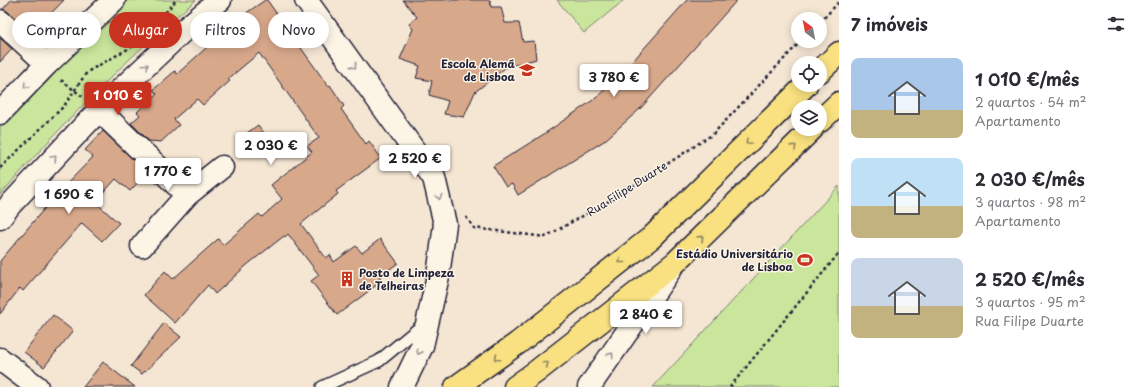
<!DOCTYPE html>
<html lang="pt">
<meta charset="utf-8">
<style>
body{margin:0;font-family:"Playpen Sans",sans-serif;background:#f7f7f7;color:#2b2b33;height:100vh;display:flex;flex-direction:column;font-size:15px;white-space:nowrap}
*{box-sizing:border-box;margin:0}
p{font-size:13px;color:#7c7c81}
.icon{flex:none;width:22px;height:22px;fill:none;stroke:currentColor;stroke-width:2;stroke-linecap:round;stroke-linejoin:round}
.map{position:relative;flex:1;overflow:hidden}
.sheet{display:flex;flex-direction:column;background:#fff;width:300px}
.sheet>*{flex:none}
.hud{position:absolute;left:12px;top:12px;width:380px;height:36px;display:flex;gap:8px}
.needle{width:26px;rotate:328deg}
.controls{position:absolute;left:791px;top:12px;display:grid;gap:8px}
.controls a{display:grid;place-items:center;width:36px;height:36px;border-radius:50%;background:#fff;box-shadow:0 2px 10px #0003;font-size:20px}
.price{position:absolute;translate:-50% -34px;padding:0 9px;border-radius:4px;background:#fff;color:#222;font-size:13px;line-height:26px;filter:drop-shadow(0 1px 2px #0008)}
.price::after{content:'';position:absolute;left:50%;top:24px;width:12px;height:9px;margin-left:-6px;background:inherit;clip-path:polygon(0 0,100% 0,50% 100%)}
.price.active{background:#c8321e;color:#fff}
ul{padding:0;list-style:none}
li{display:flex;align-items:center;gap:12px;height:100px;padding:0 12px}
li span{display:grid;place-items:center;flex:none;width:112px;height:80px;border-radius:8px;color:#555}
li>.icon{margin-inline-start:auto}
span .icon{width:48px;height:48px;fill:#fffc;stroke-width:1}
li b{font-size:17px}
h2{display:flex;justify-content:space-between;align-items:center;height:48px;padding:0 12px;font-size:17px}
.tag{padding:0 14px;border-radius:18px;background:#fff;box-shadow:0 2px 10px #0003;font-size:14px;line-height:36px}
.tag.active{background:#c8321e;color:#fff}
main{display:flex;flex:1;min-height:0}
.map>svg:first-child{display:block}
</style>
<main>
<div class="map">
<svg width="839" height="387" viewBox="0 0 839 387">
<rect width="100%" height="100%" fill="#f5e6d3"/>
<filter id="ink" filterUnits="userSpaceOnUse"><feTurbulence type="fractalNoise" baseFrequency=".025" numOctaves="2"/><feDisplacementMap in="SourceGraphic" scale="8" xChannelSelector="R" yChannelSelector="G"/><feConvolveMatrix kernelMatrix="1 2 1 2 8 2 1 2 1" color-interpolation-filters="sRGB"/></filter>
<g filter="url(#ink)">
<path fill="#cae59c" stroke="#76846c" d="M 128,0 L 196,0 C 125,59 61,126 0,195 L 0,127 C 41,83 83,40 128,0 Z
M 557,0 L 624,0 L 584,33 Z
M 839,186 L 839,387 L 653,387 Z"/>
<path fill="#d8a88b" stroke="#22223b" d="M 11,0 L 64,0 L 32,33 L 8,12 L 3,9 Z
M 265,0 L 267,0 L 328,86 L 330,85 L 344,106 L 341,109 L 366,144 L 369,141 L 381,158 L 336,191 L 338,194 L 301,224 L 326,258 L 330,255 L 334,262 L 356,246 L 362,253 L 380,239 L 398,263 L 379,277 L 382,281 L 337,315 L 311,281 L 319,275 L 288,234 L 285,237 L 284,236 L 247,265 L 215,294 L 208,285 L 175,323 L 144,295 L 165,271 L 173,279 L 218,239 L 223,245 L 259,214 L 262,217 L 282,199 L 271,185 L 312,152 L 307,146 L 319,138 L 259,53 L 228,79 L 230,81 L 203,105 L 197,99 L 174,119 L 179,125 L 161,142 L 149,141 L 131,123 L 140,115 L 137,112 L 157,94 L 153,90 L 175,71 L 177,74 L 215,40 L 214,39 L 242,16 Z
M 403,0 L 490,0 L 491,7 L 501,7 L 505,23 L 519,23 L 523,42 L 534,41 L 536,59 L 505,68 L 475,92 L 464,117 L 444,114 L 448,101 L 429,95 L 432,81 L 416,78 L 420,66 L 400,59 L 413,29 L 409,24 L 417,17 Z
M 687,0 L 737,0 L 641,108 L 604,141 L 518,195 L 512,184 L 506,187 L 493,166 L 544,134 L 596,98 L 623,72 Z
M 0,38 L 12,49 L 0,62 Z
M 258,125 L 270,141 L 255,152 L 243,136 Z
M 103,131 L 147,173 L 130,191 L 116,179 L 95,202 L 119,223 L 102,241 L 82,223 L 23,291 L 20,288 L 0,314 L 0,261 L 55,196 L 93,157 L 85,150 Z
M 53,315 L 73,331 L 44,367 L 24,352 Z
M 164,323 L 181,337 L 142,374 L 131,366 Z
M 103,362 L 135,387 L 83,387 Z"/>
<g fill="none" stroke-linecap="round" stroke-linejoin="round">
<defs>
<path id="lane" d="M 322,387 L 379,361 L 425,323"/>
<path id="street" d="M 306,0 L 434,178 L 445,224 L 438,276 L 422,346 L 402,387
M 0,21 L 47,64
M 99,110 L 187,195
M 0,113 L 47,64 L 114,0
M 0,218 L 10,205 L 99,110 L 185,29 L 220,0
M 142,246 L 187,195 L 222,167
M 0,359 L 37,387
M 589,387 L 670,270"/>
<path id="highway" d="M 820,71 L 839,53
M 820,121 L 839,103
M 456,387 L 518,343 L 652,237 L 806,85
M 515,387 L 537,371 L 675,263 L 812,129"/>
</defs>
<use href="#lane" stroke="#22223b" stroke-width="14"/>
<use href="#street" stroke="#22223b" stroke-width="25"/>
<use href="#highway" stroke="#22223b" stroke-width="25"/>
<path stroke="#22223b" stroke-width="2.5" stroke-dasharray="3 3" stroke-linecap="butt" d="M 820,22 L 839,2
M 150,31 L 176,0
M 61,80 L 83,97
M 0,168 L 64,106 L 87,72 L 135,45
M 466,217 L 474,228 L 545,237 L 620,195 L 713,134 L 801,41
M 730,387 L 839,253"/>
<use href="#lane" stroke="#fcf5e5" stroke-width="11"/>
<use href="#street" stroke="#fcf5e5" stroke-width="22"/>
<use href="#highway" stroke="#f9e181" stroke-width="22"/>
</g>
<defs><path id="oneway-chevron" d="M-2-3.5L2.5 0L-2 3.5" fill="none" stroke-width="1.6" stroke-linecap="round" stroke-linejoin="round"/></defs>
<g stroke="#9a9698">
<use href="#oneway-chevron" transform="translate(146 66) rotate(-43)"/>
<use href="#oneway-chevron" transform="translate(354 66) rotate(54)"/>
<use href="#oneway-chevron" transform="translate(26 86) rotate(133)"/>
<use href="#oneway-chevron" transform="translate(54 158) rotate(-47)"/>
<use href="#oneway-chevron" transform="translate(439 197) rotate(77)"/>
<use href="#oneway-chevron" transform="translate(419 352) rotate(116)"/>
<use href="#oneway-chevron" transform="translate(611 355) rotate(-55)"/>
</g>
<g stroke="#8e825e">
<use href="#oneway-chevron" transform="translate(748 142) rotate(135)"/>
<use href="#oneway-chevron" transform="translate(794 147) rotate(-44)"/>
<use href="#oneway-chevron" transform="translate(701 238) rotate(-44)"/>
<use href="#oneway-chevron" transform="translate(621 261) rotate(142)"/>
<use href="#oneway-chevron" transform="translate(497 358) rotate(145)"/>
<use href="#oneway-chevron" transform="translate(546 364) rotate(-38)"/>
</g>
</g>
<defs>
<symbol id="school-bare" viewBox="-9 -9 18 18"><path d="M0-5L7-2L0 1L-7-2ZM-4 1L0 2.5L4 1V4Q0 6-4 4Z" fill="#c8321e" stroke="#fcf5e5" stroke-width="2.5" paint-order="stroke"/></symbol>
<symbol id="stadium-bare" viewBox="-9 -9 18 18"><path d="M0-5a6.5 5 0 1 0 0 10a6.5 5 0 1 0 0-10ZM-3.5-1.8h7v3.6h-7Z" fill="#c8321e" stroke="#fcf5e5" stroke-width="2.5" paint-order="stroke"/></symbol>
<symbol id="building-bare" viewBox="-9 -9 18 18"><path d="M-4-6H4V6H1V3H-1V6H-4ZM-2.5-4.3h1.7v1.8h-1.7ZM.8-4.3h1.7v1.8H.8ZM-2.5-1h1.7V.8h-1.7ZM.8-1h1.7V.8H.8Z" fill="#c8321e" stroke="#fcf5e5" stroke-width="2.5" paint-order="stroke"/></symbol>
</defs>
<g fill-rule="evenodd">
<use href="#school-bare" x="516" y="59" width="22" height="22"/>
<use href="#stadium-bare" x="794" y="249" width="22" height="22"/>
<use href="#building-bare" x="336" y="268" width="22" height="22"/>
</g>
<g text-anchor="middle" stroke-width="3" stroke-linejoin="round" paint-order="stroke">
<g font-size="11" font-weight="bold" fill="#22223b" stroke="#fcf5e5" text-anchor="end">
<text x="515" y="68">Escola Alemã<tspan x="515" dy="13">de Lisboa</tspan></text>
<text x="793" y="258">Estádio Universitário<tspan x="793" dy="13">de Lisboa</tspan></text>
<text x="359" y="277" text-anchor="start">Posto de Limpeza<tspan x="359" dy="13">de Telheiras</tspan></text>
</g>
<g font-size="11" fill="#22223b" stroke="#fcf5e5">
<text transform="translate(627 189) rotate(-32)" y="4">Rua Filipe Duarte</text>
</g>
</g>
</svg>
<div class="controls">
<a><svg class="needle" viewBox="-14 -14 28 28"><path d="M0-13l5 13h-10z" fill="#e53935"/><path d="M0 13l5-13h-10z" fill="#7c7c81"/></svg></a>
<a><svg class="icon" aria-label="locate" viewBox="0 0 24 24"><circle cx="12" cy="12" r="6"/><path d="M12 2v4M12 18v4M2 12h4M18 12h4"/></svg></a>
<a><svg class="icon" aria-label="layers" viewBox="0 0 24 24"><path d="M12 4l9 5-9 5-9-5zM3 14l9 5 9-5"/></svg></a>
</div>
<b class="price" style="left:614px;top:98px">3 780 €</b>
<b class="price active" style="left:118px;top:116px">1 010 €</b>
<b class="price" style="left:271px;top:166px">2 030 €</b>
<b class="price" style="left:415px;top:179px">2 520 €</b>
<b class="price" style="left:168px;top:192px">1 770 €</b>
<b class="price" style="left:69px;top:215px">1 690 €</b>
<b class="price" style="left:646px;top:335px">2 840 €</b>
<div class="hud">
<a class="tag">Comprar</a>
<a class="tag active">Alugar</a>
<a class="tag">Filtros</a>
<a class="tag">Novo</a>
</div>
</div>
<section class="sheet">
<h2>7 imóveis<svg class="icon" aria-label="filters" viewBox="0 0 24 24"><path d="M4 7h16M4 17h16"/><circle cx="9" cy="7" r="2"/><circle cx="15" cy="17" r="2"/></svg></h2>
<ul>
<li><span style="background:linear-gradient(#a9c7e8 65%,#c2b280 0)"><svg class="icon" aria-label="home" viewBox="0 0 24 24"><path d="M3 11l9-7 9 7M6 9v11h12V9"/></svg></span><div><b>1 010 €/mês</b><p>2 quartos · 54 m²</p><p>Apartamento</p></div></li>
<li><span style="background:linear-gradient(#bfe0f5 60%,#c2b280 0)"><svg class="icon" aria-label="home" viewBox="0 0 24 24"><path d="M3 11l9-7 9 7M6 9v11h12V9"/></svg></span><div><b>2 030 €/mês</b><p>3 quartos · 98 m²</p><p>Apartamento</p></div></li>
<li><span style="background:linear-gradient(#c9d6e8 60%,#c2b280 0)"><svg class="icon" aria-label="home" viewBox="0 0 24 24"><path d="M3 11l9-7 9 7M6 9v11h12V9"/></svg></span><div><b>2 520 €/mês</b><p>3 quartos · 95 m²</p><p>Rua Filipe Duarte</p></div></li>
</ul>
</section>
</main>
